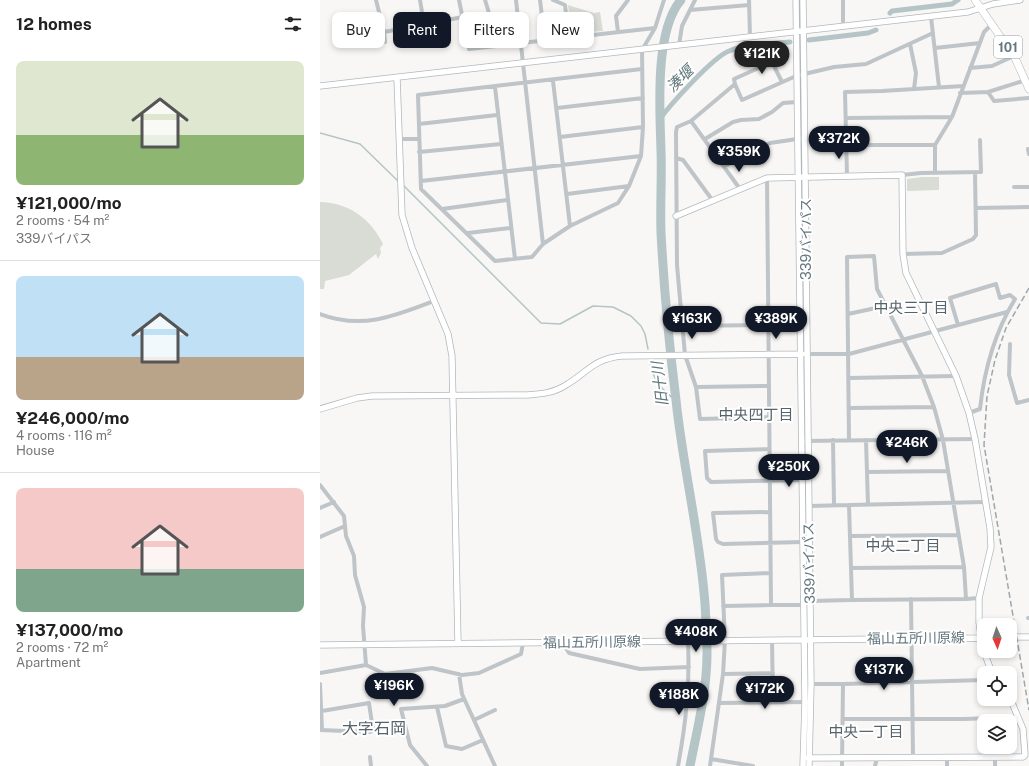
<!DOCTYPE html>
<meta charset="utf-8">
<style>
body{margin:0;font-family:"Public Sans","Noto Sans JP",sans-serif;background:#f6f6f6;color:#222;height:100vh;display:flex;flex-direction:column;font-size:15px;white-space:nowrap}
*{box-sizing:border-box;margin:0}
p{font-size:13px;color:#767676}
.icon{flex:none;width:22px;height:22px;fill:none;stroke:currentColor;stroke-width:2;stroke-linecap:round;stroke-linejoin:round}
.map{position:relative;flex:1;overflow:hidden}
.side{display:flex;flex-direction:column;background:#fff;width:320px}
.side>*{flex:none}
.banner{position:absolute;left:12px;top:12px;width:380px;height:36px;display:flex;gap:8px}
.needle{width:26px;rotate:177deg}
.tools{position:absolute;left:657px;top:618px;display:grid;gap:8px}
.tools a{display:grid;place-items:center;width:40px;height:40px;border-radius:8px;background:#fff;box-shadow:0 2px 6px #0003;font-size:20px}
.price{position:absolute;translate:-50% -34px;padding:0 9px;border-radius:14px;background:#111827;color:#fff;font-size:13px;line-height:26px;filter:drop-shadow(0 1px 2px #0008)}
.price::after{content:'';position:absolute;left:50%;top:24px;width:12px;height:9px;margin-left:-6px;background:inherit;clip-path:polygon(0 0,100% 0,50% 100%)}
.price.current{background:#222;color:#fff}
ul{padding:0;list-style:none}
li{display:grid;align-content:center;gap:8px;height:212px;padding:0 16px}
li+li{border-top:1px solid #e0e0e0}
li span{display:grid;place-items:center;height:124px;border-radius:8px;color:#555}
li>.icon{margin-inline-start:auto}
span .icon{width:72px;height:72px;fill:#fffc;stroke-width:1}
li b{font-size:17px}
h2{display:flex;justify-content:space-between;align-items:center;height:48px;padding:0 16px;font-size:17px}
.pill{padding:0 14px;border-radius:8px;background:#fff;box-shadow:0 2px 6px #0003;font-size:14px;line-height:36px}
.pill.current{background:#111827;color:#fff}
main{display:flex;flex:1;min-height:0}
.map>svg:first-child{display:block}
</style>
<main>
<section class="side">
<h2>12 homes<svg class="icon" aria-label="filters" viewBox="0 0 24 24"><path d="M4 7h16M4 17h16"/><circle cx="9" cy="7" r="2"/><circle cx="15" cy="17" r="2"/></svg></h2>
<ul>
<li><span style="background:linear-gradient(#dfe7d0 60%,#8fb573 0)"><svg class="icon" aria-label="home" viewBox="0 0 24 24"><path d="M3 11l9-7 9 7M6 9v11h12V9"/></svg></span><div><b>¥121,000/mo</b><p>2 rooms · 54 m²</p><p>339バイパス</p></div></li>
<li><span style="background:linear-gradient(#bfe0f5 65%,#b9a48a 0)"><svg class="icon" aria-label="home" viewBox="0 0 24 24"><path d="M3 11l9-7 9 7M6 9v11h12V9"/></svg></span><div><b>¥246,000/mo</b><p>4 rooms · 116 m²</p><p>House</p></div></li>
<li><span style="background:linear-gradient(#f6c9c9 65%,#7fa58c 0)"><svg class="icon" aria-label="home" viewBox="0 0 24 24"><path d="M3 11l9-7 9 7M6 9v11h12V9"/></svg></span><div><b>¥137,000/mo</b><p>2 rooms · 72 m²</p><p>Apartment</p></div></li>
</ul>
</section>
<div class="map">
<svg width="709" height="766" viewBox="0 0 709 766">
<rect width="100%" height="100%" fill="#f8f7f5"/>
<path fill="#d8dcd4" d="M 248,5 L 274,13 L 280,12 L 283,31 L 251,33 Z
M 602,177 L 619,177 L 619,190 L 587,191 L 587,179 Z
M 0,202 C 29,203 50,218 63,244 L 60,248 L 61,253 L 58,259 L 56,254 L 29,275 L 5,281 L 4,289 L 0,289 Z"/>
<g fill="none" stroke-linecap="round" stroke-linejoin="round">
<path stroke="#b5c4c6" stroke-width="1.5" d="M 0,133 L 40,144 L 79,182
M 84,186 L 221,323 L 240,324 L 273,306 L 293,307 L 311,316 L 321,326 L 325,334 L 328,349
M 330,363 C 333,380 342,391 356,400"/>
<path stroke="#b5c4c6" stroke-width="5" d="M 570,13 L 572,11 L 632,4 L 638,0
M 489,40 L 548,33 L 556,30
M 339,120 C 350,105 393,57 409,51 C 427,44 451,44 470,42"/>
<path stroke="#b5c4c6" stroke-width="9" d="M 361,0 C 334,31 340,112 341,151 C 342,179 340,206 341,233 C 344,289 349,344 356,400 C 363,468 380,535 385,604 C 386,621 387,638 387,654 C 387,691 377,730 370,766"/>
<defs>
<path id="secondary" d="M 476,0 L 485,702 L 483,766
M 483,0 L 491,684 L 489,766
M 77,78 L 82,215 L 92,248 L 128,334 L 132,356 L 138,643
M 0,86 L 648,12 L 673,4 L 700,0
M 356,216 L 447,178 L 582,175 L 583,254 L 586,273 L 636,376 L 649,413 L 655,439 L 670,528 L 671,547 L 659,598 L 659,622 L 663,649 L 672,673
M 0,409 L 37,398 L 52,396 L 207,395 C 221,394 234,393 246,385 C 268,372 273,359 302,356 L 482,354
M 690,637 L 709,637
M 0,645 L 664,638
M 488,758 L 703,757 L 705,755 L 703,729 L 690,698"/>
<path id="highway" d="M 655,0 L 695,58 L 709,89"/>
</defs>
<use href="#secondary" stroke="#b1b8bb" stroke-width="7"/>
<use href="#highway" stroke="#b2b7ba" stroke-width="8"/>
<path stroke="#bec4c7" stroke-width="4" d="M 56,0 L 64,32 L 143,17
M 100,0 L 104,24
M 139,0 L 149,49 L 335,28
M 165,0 L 169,13 L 177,25 L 179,45
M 196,0 L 223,244
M 220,0 L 225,40
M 233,0 L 245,5 L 249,38
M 375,0 L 370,10 L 429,5
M 429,0 L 430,37
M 523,0 L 523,27
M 611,17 L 619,87
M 64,32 L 65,42
M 298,32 L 296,16 L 308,0
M 590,44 L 596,73 L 594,89
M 359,45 L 362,26 L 370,10
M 615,48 L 660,43
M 650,68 L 672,66 L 694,56
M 322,69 L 98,95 L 101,189 L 175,261 L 212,257 L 223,244 L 250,226 L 298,203 L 309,186 L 321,156 L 323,127 L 322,50 L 335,28 L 344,0
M 233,81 L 250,226
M 462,82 L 452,62 L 414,79 L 415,84 L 422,100 L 476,76 L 514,67 L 546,64 L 613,33
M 415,84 L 371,121 L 357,127 L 356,132 L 357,265 L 365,355 L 376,387 L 380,419 L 449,417
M 175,87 L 195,259
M 668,92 L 674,101 L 709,98
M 640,93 L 668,92 L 706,80
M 237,108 L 323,98
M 526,118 L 632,117
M 371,121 L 420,189
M 99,124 L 177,115
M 240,137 L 323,127
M 78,139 L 99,139
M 385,139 L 413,122 L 421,120 L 439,119 L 452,112 L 463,103 L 477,102
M 526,145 L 615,145
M 708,149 L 709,154
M 99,152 L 181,144
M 356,158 L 363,160 L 393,201
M 405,166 L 450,143 L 484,138
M 615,173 L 615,145 L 632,117 L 664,32 L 672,24
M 582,175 L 601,173 L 661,172 L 660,140
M 527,176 L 525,92 L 562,91 L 643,86
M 101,181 L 321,156
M 694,187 L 709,187
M 247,194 L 309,186
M 656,208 L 709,207
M 122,209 L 187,200
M 148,233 L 190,228
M 583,254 L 622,253 L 653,239 L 656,235 L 655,172
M 0,314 C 42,330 75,316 114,301
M 528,314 L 565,306
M 638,325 L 630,298 L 676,284 L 680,298 L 690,295 L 695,299 C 675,332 664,371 660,409 L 649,413
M 362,326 L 448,325
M 690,344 L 689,375 L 697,403 L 709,400
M 487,354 L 529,354 L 687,312
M 529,378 L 636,376
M 376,387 L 449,386
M 529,408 L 614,407
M 513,440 L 514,505
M 529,440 L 527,257 L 554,256 L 557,289 L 602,376 L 614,407 L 623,440 L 644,567 L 646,599 L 532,600 L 529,505 L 665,502
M 546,440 L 548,505
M 482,441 L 655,439
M 449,449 L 385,451 L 387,478 L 391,482 L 484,480
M 547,472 L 627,471
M 0,485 L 24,516 L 26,536 L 34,556 L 35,575 L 44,607 L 43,626 L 46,665
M 489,506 L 529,505
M 0,508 L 14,502
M 450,512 L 393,513 L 396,539 L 398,542 L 403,544 L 483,542
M 531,536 L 638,535
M 0,537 L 25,526
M 532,568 L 644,567
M 591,599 L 593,757
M 646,599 L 659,598
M 490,601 L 532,600
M 451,605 L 483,605
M 403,606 L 451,605 L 447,178
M 708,618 L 709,618
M 452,640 L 453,702
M 247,642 L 246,648 L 249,653 L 320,669 L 369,667
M 0,673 L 46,665 L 65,674 L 112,668 L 142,675 L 159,673 L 201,654 L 203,643
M 139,674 L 142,694 L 175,766
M 403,674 L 453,673
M 0,684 L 2,730
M 491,684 L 523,684
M 399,703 L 487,702
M 117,707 L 126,746 L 142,749 L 163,740
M 523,719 L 644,719 L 699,717
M 154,720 L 175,710
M 0,730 L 50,732 L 53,730 L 49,703 L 2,711
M 50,757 L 51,766
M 627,757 L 627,766
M 675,757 L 675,766
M 391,759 L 433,766
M 107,766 L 90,745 L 81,709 L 125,706 L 144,699
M 358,766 C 366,722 370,686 368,641
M 390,766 L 403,674 L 405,640 L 402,575 L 451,573
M 522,766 L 523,684 L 664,680
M 555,766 L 557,758"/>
<use href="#secondary" stroke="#fff" stroke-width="5.5"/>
<use href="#highway" stroke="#fff" stroke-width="7"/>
<path stroke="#9ea7ab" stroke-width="1.5" stroke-dasharray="6 3" stroke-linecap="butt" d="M 709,288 L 686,328 L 675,360 L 667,396 L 664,445 L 709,710"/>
</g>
<g text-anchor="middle" stroke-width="4" stroke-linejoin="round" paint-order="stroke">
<rect fill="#fff" stroke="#92a0a5" stroke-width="1" x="674" y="36" width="28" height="22" rx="3"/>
<g font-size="13" font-weight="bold" fill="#64777f">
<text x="688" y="52">101</text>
</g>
<g font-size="14" fill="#64777f" stroke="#fff">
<text transform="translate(486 239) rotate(-90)" y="5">339バイパス</text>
<text transform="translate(489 563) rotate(-91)" y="5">339バイパス</text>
<text transform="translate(596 638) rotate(-1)" y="5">福山五所川原線</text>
<text transform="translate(272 642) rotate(-1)" y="5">福山五所川原線</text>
</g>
<g font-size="15" font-style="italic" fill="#5e7679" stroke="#fff">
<text transform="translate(360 79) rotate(-44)" y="5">湊堰</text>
<text transform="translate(340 384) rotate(-97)" y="5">旧十川</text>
</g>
<g font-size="15" fill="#55646a" stroke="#fff">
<text x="591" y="313">中央三丁目</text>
<text x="436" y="420">中央四丁目</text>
<text x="583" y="551">中央二丁目</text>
<text x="546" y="737">中央一丁目</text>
</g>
<g font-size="16" fill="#55646a" stroke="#fff">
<text x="54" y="734">大字石岡</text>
</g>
</g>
</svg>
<div class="tools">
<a><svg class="needle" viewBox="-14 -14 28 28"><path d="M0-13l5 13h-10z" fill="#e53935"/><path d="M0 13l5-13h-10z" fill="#767676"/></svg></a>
<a><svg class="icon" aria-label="locate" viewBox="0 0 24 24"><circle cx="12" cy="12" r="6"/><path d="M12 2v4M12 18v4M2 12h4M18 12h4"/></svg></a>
<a><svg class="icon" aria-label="layers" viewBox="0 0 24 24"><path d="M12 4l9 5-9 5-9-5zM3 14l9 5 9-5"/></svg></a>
</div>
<b class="price current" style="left:442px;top:75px">¥121K</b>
<b class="price" style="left:519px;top:160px">¥372K</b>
<b class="price" style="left:419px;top:173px">¥359K</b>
<b class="price" style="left:372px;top:340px">¥163K</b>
<b class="price" style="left:456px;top:340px">¥389K</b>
<b class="price" style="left:587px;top:464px">¥246K</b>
<b class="price" style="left:469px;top:488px">¥250K</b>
<b class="price" style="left:376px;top:653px">¥408K</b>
<b class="price" style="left:564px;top:691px">¥137K</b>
<b class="price" style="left:74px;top:707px">¥196K</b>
<b class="price" style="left:445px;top:710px">¥172K</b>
<b class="price" style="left:359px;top:716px">¥188K</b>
<div class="banner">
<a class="pill">Buy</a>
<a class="pill current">Rent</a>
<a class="pill">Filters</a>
<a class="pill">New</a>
</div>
</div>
</main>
